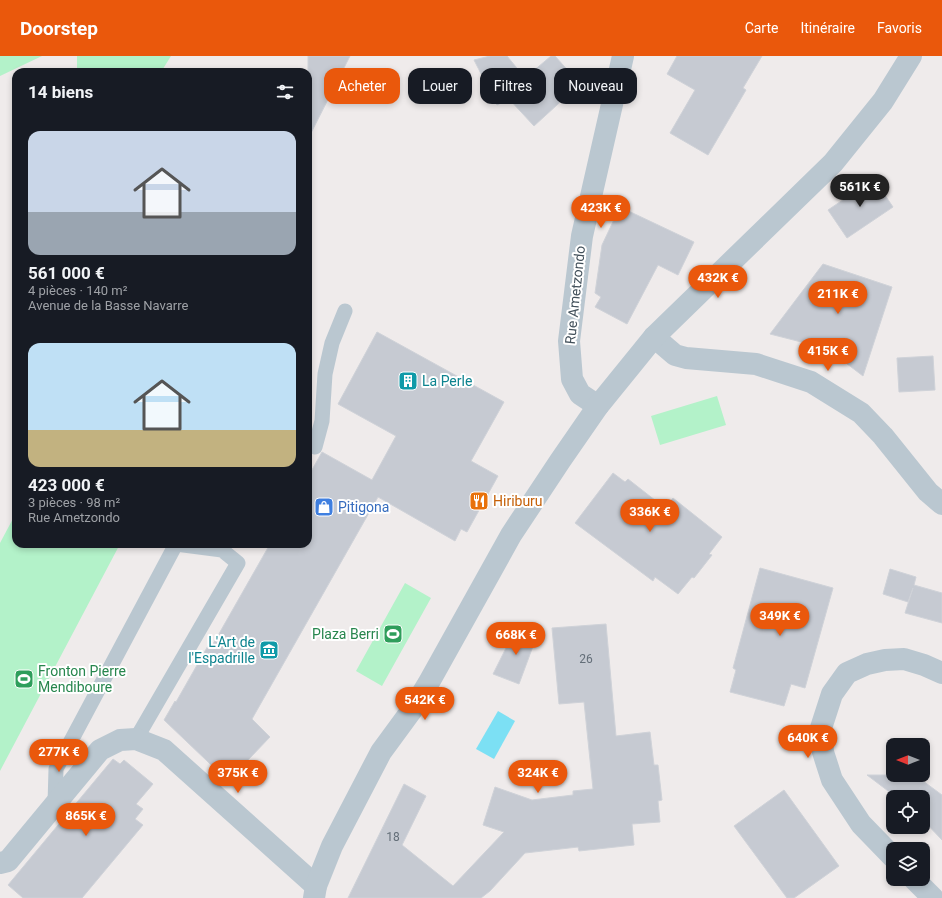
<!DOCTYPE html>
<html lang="fr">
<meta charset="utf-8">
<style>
body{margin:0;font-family:Roboto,sans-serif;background:#242831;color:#f1f3f6;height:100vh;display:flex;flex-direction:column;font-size:15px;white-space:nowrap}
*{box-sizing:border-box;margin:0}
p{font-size:13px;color:#9ea1a6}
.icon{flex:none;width:22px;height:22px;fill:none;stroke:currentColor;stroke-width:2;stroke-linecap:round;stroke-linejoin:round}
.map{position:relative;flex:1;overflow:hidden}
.panel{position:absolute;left:12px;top:12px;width:300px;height:480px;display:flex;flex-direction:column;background:#171b24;border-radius:12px;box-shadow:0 2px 6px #0003}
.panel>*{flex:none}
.banner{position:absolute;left:324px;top:12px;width:380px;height:36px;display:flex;gap:8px}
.needle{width:26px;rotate:270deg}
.fabs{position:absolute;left:886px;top:682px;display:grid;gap:8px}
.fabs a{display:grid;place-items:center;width:44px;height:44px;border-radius:8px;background:#171b24;box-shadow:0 2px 6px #0003;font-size:20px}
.price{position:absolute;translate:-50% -34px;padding:0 9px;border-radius:14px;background:#ea580c;color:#fff;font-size:13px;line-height:26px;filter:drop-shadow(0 1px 2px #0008)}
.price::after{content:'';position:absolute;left:50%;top:24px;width:12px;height:9px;margin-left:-6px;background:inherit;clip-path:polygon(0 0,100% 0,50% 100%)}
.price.on{background:#222;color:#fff}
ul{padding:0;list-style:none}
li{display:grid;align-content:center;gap:8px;height:212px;padding:0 16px}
li span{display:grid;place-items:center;height:124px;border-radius:12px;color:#555}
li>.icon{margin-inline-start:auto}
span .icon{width:72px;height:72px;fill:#fffc;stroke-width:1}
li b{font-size:17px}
h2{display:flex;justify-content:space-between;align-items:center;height:48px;padding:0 16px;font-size:17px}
.pill{padding:0 14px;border-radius:12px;background:#171b24;box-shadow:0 2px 6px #0003;font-size:14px;line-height:36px}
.pill.on{background:#ea580c;color:#fff}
header{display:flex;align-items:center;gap:24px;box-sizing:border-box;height:56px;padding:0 20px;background:#ea580c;color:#fff}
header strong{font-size:19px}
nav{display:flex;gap:22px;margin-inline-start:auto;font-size:14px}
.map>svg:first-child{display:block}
</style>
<header>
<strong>Doorstep</strong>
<nav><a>Carte</a><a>Itinéraire</a><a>Favoris</a></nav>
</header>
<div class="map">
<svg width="942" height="842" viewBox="0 0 942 842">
<rect width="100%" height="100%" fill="#efebeb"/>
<path fill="#b3f2c9" d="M 0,0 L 42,0 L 0,20 Z
M 77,0 L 171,0 L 161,16 L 77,16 Z
M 717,340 L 726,369 L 660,389 L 651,360 Z
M 16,457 L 16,488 L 120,488 L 0,715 L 0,487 Z
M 405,527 L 431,542 L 382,630 L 356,615 Z"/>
<path fill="#7ce0f4" d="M 498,655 L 515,665 L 494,703 L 476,693 Z"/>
<path fill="#c6cad2" stroke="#cfd2d8" d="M 308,0 L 350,0 L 308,83 Z
M 490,0 L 507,0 L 525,22 L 551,0 L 555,0 L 580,28 L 534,70 L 509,43 L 497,49 L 474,4 Z
M 677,0 L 762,0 L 743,32 L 746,34 L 708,99 L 670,77 L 695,34 L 667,18 Z
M 874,123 L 893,151 L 847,182 L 828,154 Z
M 620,151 L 694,186 L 678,219 L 658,209 L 627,268 L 595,251 L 601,241 L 595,237 L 602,189 Z
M 823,208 L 892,231 L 863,320 L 834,298 L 817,290 L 770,278 Z
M 377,276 L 504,346 L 471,405 L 498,420 L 467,476 L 461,473 L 455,485 L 378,441 L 252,663 L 270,681 L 228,725 L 164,664 L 175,645 L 176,646 L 209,588 L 212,590 L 270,488 L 308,488 L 308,421 L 322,396 L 372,424 L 396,380 L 338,348 Z
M 933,300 L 935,334 L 899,336 L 897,302 Z
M 613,417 L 625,426 L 628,423 L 665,452 L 673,442 L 722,481 L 709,498 L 712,499 L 694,522 L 692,521 L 678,538 L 655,521 L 653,525 L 575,467 Z
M 760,512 L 833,532 L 805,632 L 791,628 L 784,650 L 730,636 L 736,614 L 733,612 Z
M 890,513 L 916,521 L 914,529 L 942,537 L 942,567 L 905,557 L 913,532 L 908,546 L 883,538 Z
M 606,568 L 616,680 L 650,676 L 654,709 L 658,709 L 662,744 L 658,745 L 660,766 L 632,768 L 634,789 L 579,795 L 578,791 L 525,797 L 490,835 L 481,842 L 348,842 L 404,728 L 426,740 L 402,789 L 453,830 L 504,776 L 483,769 L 495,731 L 532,744 L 573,739 L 573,735 L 593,733 L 584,646 L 559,648 L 552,572 Z
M 539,574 L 519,628 L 493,618 L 514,576 Z
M 113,703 L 120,708 L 124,704 L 153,728 L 136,748 L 143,753 L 135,763 L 143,769 L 82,842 L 23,842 L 8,829 Z
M 867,719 L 915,719 L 942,739 L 942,784 L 923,764 L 923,741 L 896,741 Z
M 784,734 L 839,810 L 794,842 L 787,842 L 734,770 Z"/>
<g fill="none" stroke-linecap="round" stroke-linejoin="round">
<path stroke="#bac7d0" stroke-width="15" d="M 315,391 L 322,365 L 325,318 L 332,287 L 345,255
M 55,748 L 56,713 L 176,488 L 222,494 L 238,507 L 136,683"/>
<path stroke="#bac7d0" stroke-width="22" d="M 654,281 L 675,299 L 686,302 L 756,308 L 811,326 L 861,357 L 883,380 L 928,436 L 942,448
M 598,350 L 580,338 L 572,323 L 569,285 L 582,180 L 623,0
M 893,801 L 861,768 L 832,724 L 823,696 L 821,672 L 832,638 L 847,617 L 867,608 L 885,604 L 904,603 L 924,609 L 942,617
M 0,807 L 8,805 L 100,694 L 120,684 L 136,683 L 164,694 L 316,830
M 914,823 L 933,842"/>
<path stroke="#bac7d0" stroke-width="22" d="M 314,842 L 316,830 L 332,790 L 381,696 L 414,651 L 428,628 L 511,479 L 560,405 L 598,350 L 654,281 L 833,107 L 883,45 L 911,0"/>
</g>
<defs>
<symbol id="building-square" viewBox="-11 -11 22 22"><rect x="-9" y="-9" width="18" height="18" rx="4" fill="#0f9aa8" stroke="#fff"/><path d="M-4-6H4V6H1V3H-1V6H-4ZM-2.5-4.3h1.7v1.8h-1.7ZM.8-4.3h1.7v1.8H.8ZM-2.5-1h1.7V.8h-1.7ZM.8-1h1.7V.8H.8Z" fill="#fff"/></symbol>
<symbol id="restaurant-square" viewBox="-11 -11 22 22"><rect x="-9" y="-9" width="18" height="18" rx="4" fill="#e8710a" stroke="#fff"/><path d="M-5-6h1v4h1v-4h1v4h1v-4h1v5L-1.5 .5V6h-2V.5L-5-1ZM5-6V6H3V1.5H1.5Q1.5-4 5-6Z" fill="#fff"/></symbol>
<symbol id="shop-square" viewBox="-11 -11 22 22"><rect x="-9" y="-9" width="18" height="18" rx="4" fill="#3f7fe0" stroke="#fff"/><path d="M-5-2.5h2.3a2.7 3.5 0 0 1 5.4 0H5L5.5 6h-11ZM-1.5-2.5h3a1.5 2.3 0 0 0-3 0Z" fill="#fff"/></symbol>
<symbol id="stadium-square" viewBox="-11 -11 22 22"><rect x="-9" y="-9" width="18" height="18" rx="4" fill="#2e9e5b" stroke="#fff"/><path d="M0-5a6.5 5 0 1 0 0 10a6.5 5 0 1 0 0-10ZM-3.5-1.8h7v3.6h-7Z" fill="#fff"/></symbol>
<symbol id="museum-square" viewBox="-11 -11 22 22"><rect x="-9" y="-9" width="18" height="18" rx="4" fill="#0f9aa8" stroke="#fff"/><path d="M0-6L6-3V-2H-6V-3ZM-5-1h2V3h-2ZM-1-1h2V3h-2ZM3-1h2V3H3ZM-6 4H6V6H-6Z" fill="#fff"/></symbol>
</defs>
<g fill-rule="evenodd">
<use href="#building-square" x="397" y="314" width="22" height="22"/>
<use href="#restaurant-square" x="468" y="434" width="22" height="22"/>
<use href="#shop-square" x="313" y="440" width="22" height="22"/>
<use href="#stadium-square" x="382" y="567" width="22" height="22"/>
<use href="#museum-square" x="258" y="583" width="22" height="22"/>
<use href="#stadium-square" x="13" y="612" width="22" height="22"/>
</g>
<g text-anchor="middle" stroke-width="4" stroke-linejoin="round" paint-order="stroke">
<g font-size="12" fill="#636e78">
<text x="586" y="607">26</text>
<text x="393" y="785">18</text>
</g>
<g font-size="14" fill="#42505a" stroke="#fff">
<text transform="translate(575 239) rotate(-84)" y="5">Rue Ametzondo</text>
</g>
<g font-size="14" fill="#0d838f" stroke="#fff" text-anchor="start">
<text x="422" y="330">La Perle</text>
<text x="255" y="591" text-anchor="end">L'Art de<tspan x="255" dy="16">l'Espadrille</tspan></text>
</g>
<g font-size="14" fill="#c56008" stroke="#fff" text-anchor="start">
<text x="493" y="450">Hiriburu</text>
</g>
<g font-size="14" fill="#366cbe" stroke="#fff" text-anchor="start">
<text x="338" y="456">Pitigona</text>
</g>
<g font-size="14" fill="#27864d" stroke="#fff" text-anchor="end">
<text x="379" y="583">Plaza Berri</text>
<text x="38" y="620" text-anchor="start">Fronton Pierre<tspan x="38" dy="16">Mendiboure</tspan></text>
</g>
</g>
</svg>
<div class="fabs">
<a><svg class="needle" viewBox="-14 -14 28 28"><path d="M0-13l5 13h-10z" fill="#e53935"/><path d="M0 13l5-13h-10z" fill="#9ea1a6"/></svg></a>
<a><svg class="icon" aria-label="locate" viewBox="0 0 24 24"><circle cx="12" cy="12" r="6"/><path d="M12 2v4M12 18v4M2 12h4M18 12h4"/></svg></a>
<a><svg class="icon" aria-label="layers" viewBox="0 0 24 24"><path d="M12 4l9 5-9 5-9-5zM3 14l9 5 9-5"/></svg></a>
</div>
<b class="price on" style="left:860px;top:152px">561K €</b>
<b class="price" style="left:601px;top:173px">423K €</b>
<b class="price" style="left:718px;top:243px">432K €</b>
<b class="price" style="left:838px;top:259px">211K €</b>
<b class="price" style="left:828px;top:316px">415K €</b>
<b class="price" style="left:650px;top:477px">336K €</b>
<b class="price" style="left:780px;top:581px">349K €</b>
<b class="price" style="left:516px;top:600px">668K €</b>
<b class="price" style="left:425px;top:665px">542K €</b>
<b class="price" style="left:808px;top:703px">640K €</b>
<b class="price" style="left:59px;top:717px">277K €</b>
<b class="price" style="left:238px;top:738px">375K €</b>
<b class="price" style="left:538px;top:738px">324K €</b>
<b class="price" style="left:86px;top:781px">865K €</b>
<div class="banner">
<a class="pill on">Acheter</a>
<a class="pill">Louer</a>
<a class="pill">Filtres</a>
<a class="pill">Nouveau</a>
</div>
<section class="panel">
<h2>14 biens<svg class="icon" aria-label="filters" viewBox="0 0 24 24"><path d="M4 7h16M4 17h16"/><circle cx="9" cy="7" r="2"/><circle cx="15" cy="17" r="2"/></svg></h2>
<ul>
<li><span style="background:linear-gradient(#c9d6e8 65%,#9aa5b1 0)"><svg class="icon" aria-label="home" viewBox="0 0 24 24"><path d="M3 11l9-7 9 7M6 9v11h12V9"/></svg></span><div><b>561 000 €</b><p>4 pièces · 140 m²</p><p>Avenue de la Basse Navarre</p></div></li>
<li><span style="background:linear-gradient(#bfe0f5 70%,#c2b280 0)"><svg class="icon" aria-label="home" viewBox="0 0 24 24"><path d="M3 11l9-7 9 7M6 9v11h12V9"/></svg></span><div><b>423 000 €</b><p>3 pièces · 98 m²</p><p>Rue Ametzondo</p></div></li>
</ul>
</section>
</div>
